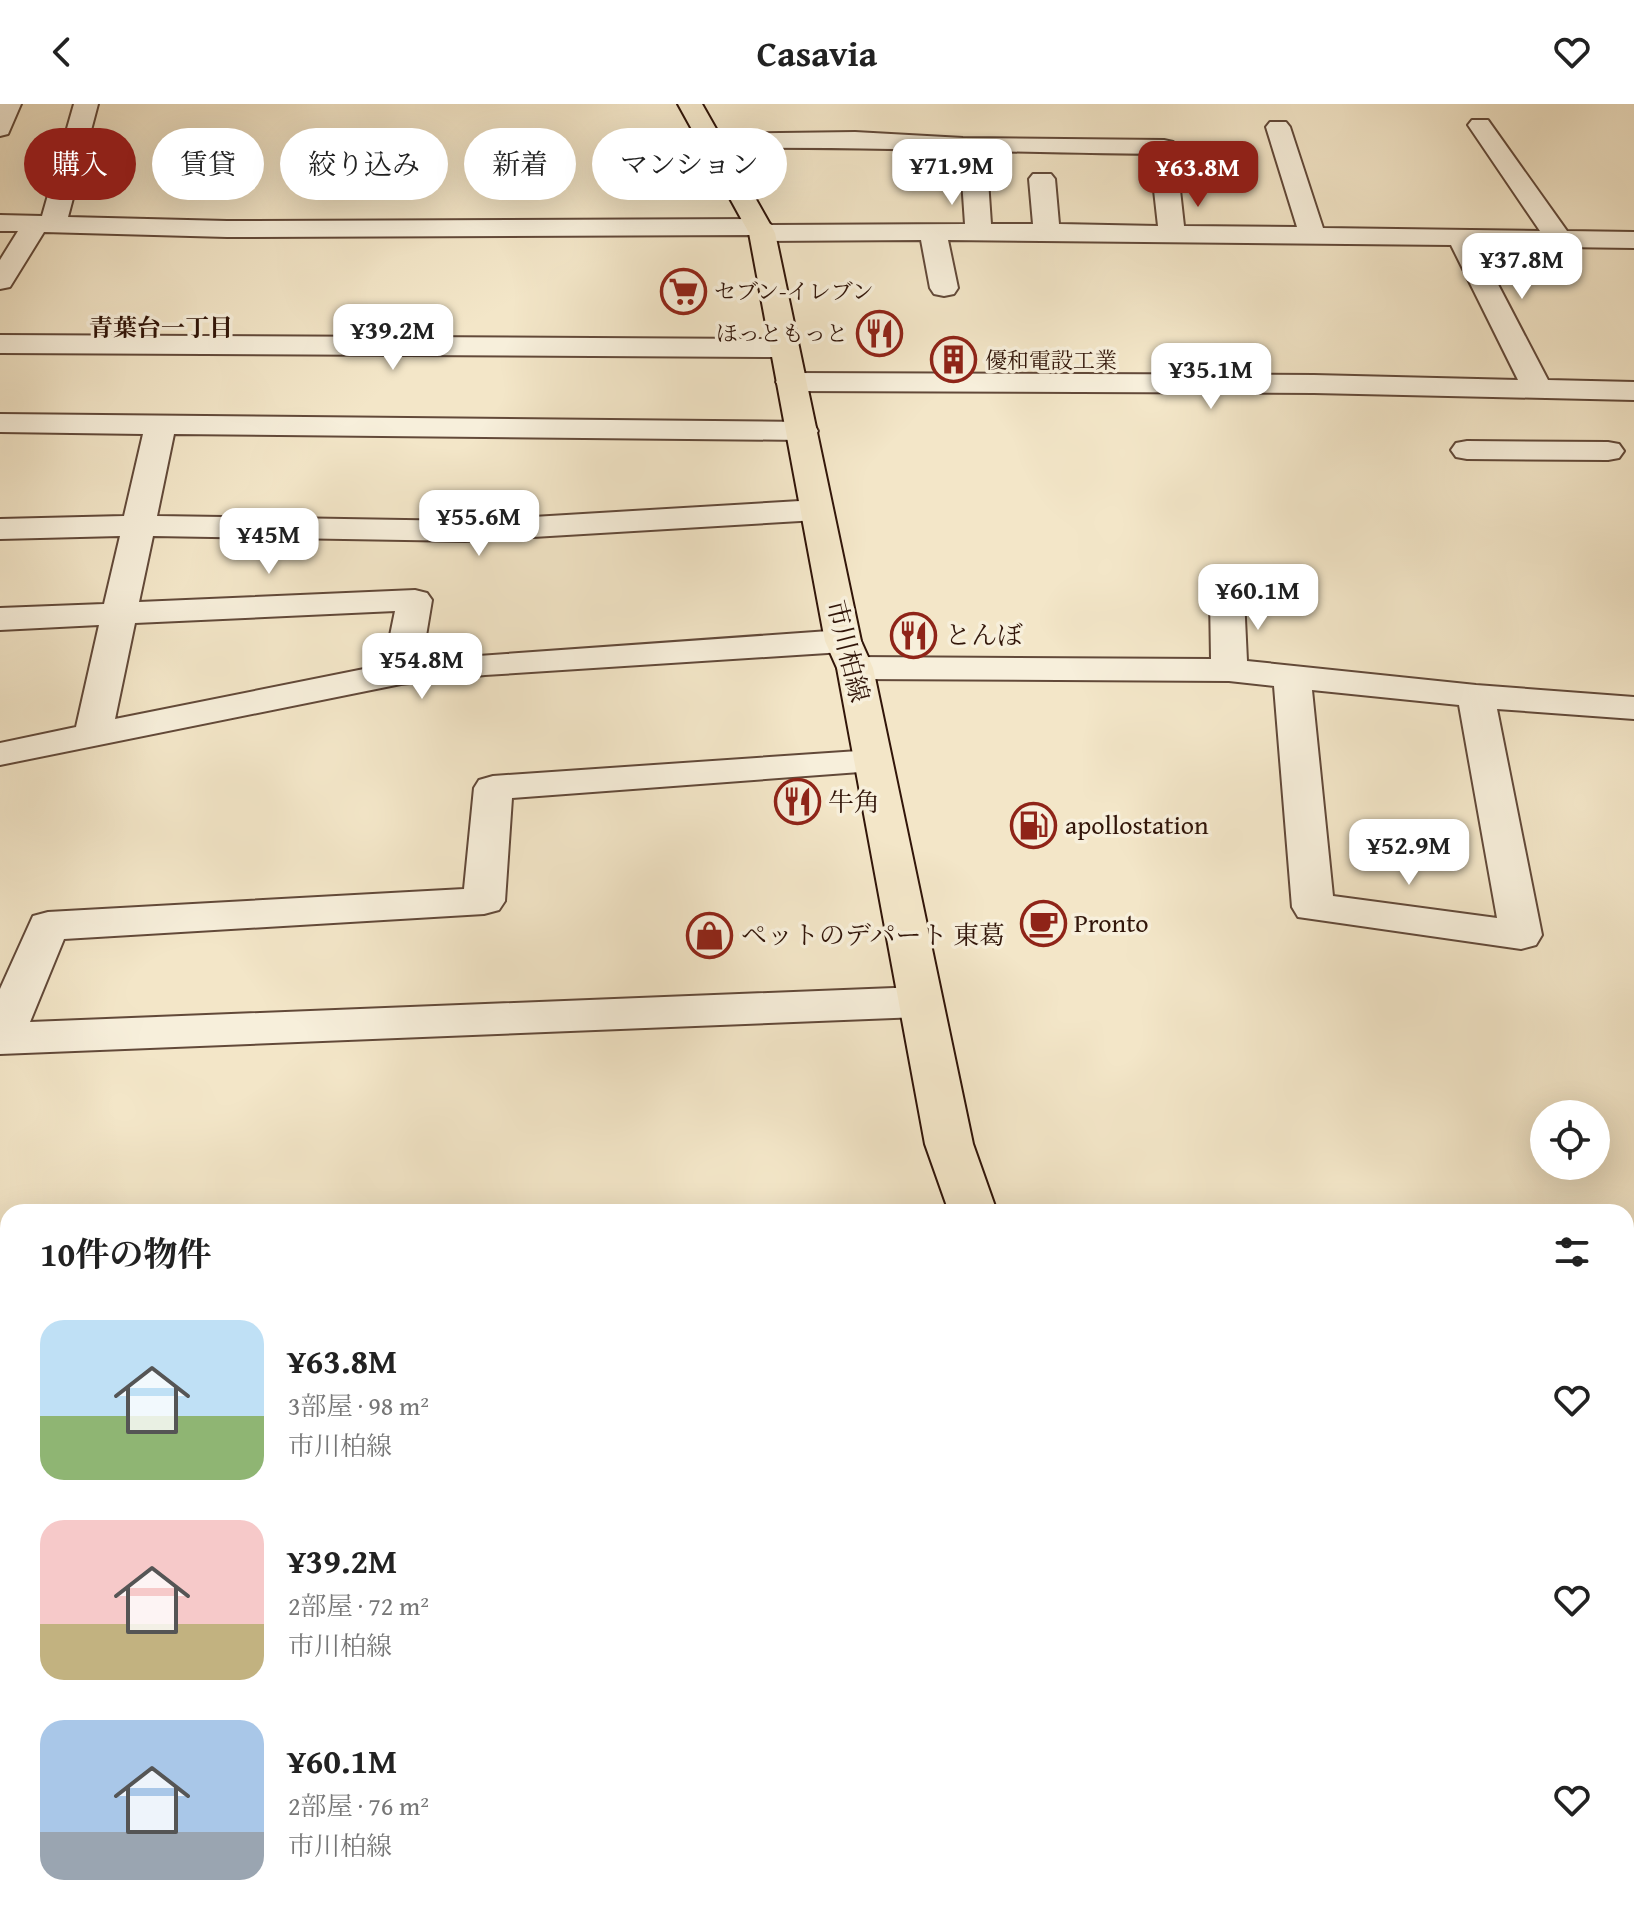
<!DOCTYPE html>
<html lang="ja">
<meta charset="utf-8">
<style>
body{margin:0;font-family:"Gentium Book Plus","Noto Serif JP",serif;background:#f2f2f2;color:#222;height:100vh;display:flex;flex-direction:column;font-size:30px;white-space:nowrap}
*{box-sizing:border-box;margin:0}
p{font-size:26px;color:#767676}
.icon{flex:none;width:44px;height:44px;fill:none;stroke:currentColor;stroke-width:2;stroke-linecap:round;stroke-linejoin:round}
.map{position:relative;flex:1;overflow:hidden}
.details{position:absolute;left:0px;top:1100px;width:1634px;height:712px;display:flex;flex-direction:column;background:#fff;border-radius:24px 24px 0 0;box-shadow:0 8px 32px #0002}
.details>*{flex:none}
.banner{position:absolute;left:24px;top:24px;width:800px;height:72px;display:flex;gap:16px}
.buttons{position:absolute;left:1530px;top:996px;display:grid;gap:16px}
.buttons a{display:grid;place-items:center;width:80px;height:80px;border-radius:50%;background:#fff;box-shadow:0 8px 32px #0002;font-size:40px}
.price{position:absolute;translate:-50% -68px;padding:0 18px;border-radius:16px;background:#fff;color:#222;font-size:26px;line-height:52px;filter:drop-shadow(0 2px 4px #0008)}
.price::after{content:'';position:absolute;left:50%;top:48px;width:24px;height:18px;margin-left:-12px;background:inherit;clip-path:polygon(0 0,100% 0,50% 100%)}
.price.current{background:#8f2418;color:#fff}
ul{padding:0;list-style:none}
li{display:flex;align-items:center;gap:24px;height:200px;padding:0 40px}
li span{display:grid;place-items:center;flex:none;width:224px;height:160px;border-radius:24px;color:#555}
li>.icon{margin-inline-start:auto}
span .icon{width:96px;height:96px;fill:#fffc;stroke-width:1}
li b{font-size:34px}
h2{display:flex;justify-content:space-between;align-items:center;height:96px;padding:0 40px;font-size:34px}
.chip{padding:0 28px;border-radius:36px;background:#fff;box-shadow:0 8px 32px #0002;font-size:28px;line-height:72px}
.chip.current{background:#8f2418;color:#fff}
header{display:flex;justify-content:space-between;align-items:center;height:104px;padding:0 40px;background:#fff;font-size:36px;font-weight:700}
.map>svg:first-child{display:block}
</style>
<header><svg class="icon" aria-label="back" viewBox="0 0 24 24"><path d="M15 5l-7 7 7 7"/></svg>Casavia<svg class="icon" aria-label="heart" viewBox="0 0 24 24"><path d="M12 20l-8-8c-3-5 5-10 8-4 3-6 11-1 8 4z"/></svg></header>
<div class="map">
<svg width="1634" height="1812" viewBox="0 0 1634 1812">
<rect width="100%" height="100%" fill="#f3e6c8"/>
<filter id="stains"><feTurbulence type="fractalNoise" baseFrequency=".0025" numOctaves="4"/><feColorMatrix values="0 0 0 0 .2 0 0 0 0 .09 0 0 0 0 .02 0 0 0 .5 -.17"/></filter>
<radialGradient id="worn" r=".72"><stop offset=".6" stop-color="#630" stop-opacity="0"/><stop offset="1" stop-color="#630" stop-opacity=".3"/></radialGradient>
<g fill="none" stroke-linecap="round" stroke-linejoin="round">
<defs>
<path id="minor" d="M 0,0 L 21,0 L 8,30 L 0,32 Z
M 74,0 L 98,0 L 68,113 L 227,117 L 760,115 L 772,121 L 965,120 L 962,76 L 966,71 L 984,71 L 988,76 L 991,120 L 1033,120 L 1029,75 L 1033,70 L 1051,70 L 1055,75 L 1059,120 L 1158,122 L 1153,77 L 1157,72 L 1175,72 L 1179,77 L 1184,122 L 1297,123 L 1266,23 L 1270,18 L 1286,18 L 1290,23 L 1323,124 L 1540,127 L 1468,21 L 1472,16 L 1488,16 L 1567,127 L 1634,128 L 1634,144 L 1478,142 L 1548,276 L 1634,278 L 1634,296 L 1314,289 L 791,287 L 780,284 L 776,278 L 780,272 L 791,269 L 1314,271 L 1518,276 L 1451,141 L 948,136 L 958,184 L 954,190 L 944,192 L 934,190 L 930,184 L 921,136 L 762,137 L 750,131 L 227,133 L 44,128 L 10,183 L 0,185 L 0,156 L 18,127 L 0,127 L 0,111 L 42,112 Z
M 855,28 L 963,34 L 1164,36 L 1173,38 L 1176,43 L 1173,48 L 1164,50 C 1014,49 863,42 713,44 L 704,42 L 701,37 L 704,32 L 713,30 Z
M 0,231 L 785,235 L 795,238 L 799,244 L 795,250 L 785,253 L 0,249 Z
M 0,310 L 803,318 L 814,320 L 818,327 L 814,334 L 803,336 L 174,330 L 157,412 L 465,417 L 817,396 L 829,399 L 833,406 L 829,413 L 817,416 L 465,437 L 153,432 L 139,498 L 415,486 L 427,489 L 432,496 L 422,556 L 843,526 L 856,529 L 861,537 L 856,545 L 843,548 L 485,571 L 401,580 L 0,661 L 0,639 L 76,623 L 99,521 L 0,526 L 0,504 L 104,500 L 120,432 L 0,435 L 0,415 L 124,412 L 143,330 L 0,328 ZM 395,507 L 384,561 L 115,615 L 135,519 Z
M 1467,337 L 1608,338 L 1619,340 L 1624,347 L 1619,354 L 1608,356 L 1467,355 L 1456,353 L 1451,346 L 1456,339 Z
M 1227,483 L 1239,486 L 1244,493 L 1247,557 L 1476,581 L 1634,593 L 1634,615 L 1497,605 L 1542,831 L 1536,841 L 1521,845 L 1298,813 L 1292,803 L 1274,582 L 1229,577 L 855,575 L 842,572 L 837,564 L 842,556 L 855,553 L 1211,555 L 1210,493 L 1215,486 ZM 1312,586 L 1459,601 L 1497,814 L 1333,792 Z
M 873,646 L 887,650 L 892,658 L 887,666 L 512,694 L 505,797 L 499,806 L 484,810 L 64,835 L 30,918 L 919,883 L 934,887 L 941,898 L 934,909 L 919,913 L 0,950 L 0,885 L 33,812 L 48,808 L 464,785 L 474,684 L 479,676 L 493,672 Z
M 0,1378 L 8,1380 L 8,1428 L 0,1426 Z
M 1626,1685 L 1634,1687 L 1634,1747 L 1626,1745 Z"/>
<path id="major" d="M 678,0 L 702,0 L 775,129 L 861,537 L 873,564 L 973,1040 L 997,1108 L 949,1108 L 925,1040 L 837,564 L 825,537 L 749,129 Z
M 1256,1804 L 1320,1804 L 1323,1812 L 1259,1812 Z"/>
</defs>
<use href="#minor" stroke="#624939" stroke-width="4"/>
<use href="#major" stroke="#311509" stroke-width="4"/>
<use href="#minor" fill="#f7efdb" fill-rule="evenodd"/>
<use href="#major" fill="#f3e6c8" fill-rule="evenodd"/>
</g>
<defs>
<symbol id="supermarket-ring" viewBox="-11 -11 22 22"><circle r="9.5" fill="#f7efdb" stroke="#8f2418" stroke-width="1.5"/><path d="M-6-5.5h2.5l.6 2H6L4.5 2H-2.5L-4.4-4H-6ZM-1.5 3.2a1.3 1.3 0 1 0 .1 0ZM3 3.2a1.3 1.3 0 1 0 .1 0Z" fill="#8f2418"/></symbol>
<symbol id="restaurant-ring" viewBox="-11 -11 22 22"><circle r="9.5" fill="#f7efdb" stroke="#8f2418" stroke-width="1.5"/><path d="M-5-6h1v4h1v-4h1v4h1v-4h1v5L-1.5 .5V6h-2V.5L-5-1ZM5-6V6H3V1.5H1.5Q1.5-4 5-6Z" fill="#8f2418"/></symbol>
<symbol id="building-ring" viewBox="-11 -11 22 22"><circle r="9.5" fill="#f7efdb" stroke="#8f2418" stroke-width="1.5"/><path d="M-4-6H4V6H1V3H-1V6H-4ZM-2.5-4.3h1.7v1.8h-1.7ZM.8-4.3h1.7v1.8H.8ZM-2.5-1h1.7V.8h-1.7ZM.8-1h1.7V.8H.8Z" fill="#8f2418"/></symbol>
<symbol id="fuel-ring" viewBox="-11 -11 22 22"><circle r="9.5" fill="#f7efdb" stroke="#8f2418" stroke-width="1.5"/><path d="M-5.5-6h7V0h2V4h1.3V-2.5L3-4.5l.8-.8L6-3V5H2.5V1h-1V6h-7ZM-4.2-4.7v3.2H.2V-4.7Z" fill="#8f2418"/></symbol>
<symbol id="cafe-ring" viewBox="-11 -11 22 22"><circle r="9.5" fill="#f7efdb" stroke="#8f2418" stroke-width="1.5"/><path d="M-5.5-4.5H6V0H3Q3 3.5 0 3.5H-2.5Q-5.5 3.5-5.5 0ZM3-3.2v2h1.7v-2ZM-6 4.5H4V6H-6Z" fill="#8f2418"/></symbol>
<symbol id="shop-ring" viewBox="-11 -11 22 22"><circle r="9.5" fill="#f7efdb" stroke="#8f2418" stroke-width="1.5"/><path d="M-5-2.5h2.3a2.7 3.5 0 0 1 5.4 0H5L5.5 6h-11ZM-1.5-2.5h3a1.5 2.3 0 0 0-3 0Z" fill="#8f2418"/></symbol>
</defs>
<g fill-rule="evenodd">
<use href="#supermarket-ring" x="658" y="162" width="51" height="51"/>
<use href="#restaurant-ring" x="854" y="204" width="51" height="51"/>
<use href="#building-ring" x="928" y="230" width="51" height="51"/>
<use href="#restaurant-ring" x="888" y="506" width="51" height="51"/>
<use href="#restaurant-ring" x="772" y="672" width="51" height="51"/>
<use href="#fuel-ring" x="1008" y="696" width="51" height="51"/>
<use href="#cafe-ring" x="1018" y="794" width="51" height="51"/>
<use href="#shop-ring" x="684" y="806" width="51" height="51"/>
</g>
<g text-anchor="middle" stroke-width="7" stroke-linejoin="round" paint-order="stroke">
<g font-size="22" fill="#311509" stroke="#f7efdb" text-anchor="start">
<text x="714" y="195">セブン-イレブン</text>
<text x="848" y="237" text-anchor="end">ほっともっと</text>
<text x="985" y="264">優和電設工業</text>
</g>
<g font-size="24" font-weight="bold" fill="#311509" stroke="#f7efdb">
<text x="161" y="232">青葉台一丁目</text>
</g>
<g font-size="26" fill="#311509" stroke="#f7efdb" text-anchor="start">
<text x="945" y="540">とんぼ</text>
<text x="828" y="707">牛角</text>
<text x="1065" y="730">apollostation</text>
<text x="1074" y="828">Pronto</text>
<text x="741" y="840">ペットのデパート 東葛</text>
</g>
<g font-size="26" fill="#311509" stroke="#f7efdb">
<text transform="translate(848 547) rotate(76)" y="9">市川柏線</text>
</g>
</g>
<rect width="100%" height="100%" filter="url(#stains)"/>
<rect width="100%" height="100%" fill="url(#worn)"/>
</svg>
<div class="buttons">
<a><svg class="icon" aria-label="locate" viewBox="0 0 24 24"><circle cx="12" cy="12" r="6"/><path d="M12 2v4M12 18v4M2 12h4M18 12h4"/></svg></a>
</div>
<b class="price" style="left:952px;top:103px">¥71.9M</b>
<b class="price current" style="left:1198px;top:105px">¥63.8M</b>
<b class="price" style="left:1522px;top:197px">¥37.8M</b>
<b class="price" style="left:393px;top:268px">¥39.2M</b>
<b class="price" style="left:1211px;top:307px">¥35.1M</b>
<b class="price" style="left:479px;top:454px">¥55.6M</b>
<b class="price" style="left:269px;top:472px">¥45M</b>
<b class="price" style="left:1258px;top:528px">¥60.1M</b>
<b class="price" style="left:422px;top:597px">¥54.8M</b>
<b class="price" style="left:1409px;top:783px">¥52.9M</b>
<div class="banner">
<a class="chip current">購入</a>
<a class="chip">賃貸</a>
<a class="chip">絞り込み</a>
<a class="chip">新着</a>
<a class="chip">マンション</a>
</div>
<section class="details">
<h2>10件の物件<svg class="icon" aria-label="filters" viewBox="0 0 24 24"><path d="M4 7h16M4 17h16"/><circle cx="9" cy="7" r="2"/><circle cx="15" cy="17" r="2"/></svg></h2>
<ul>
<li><span style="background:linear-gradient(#bfe0f5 60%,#8fb573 0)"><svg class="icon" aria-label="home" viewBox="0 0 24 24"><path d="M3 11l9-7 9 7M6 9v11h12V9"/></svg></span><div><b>¥63.8M</b><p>3部屋 · 98 m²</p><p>市川柏線</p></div><svg class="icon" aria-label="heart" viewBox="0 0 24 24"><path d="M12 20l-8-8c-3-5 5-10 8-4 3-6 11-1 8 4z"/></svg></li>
<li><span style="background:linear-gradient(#f6c9c9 65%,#c2b280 0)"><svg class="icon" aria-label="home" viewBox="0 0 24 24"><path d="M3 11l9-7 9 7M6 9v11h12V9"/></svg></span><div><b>¥39.2M</b><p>2部屋 · 72 m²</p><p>市川柏線</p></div><svg class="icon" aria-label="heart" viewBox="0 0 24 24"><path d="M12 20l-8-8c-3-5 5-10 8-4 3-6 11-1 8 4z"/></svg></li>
<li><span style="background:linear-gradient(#a9c7e8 70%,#9aa5b1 0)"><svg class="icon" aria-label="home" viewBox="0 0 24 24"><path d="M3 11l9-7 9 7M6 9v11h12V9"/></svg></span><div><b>¥60.1M</b><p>2部屋 · 76 m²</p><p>市川柏線</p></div><svg class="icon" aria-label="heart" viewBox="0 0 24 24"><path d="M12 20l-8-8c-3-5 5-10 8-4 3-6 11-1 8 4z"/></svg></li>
</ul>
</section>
</div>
